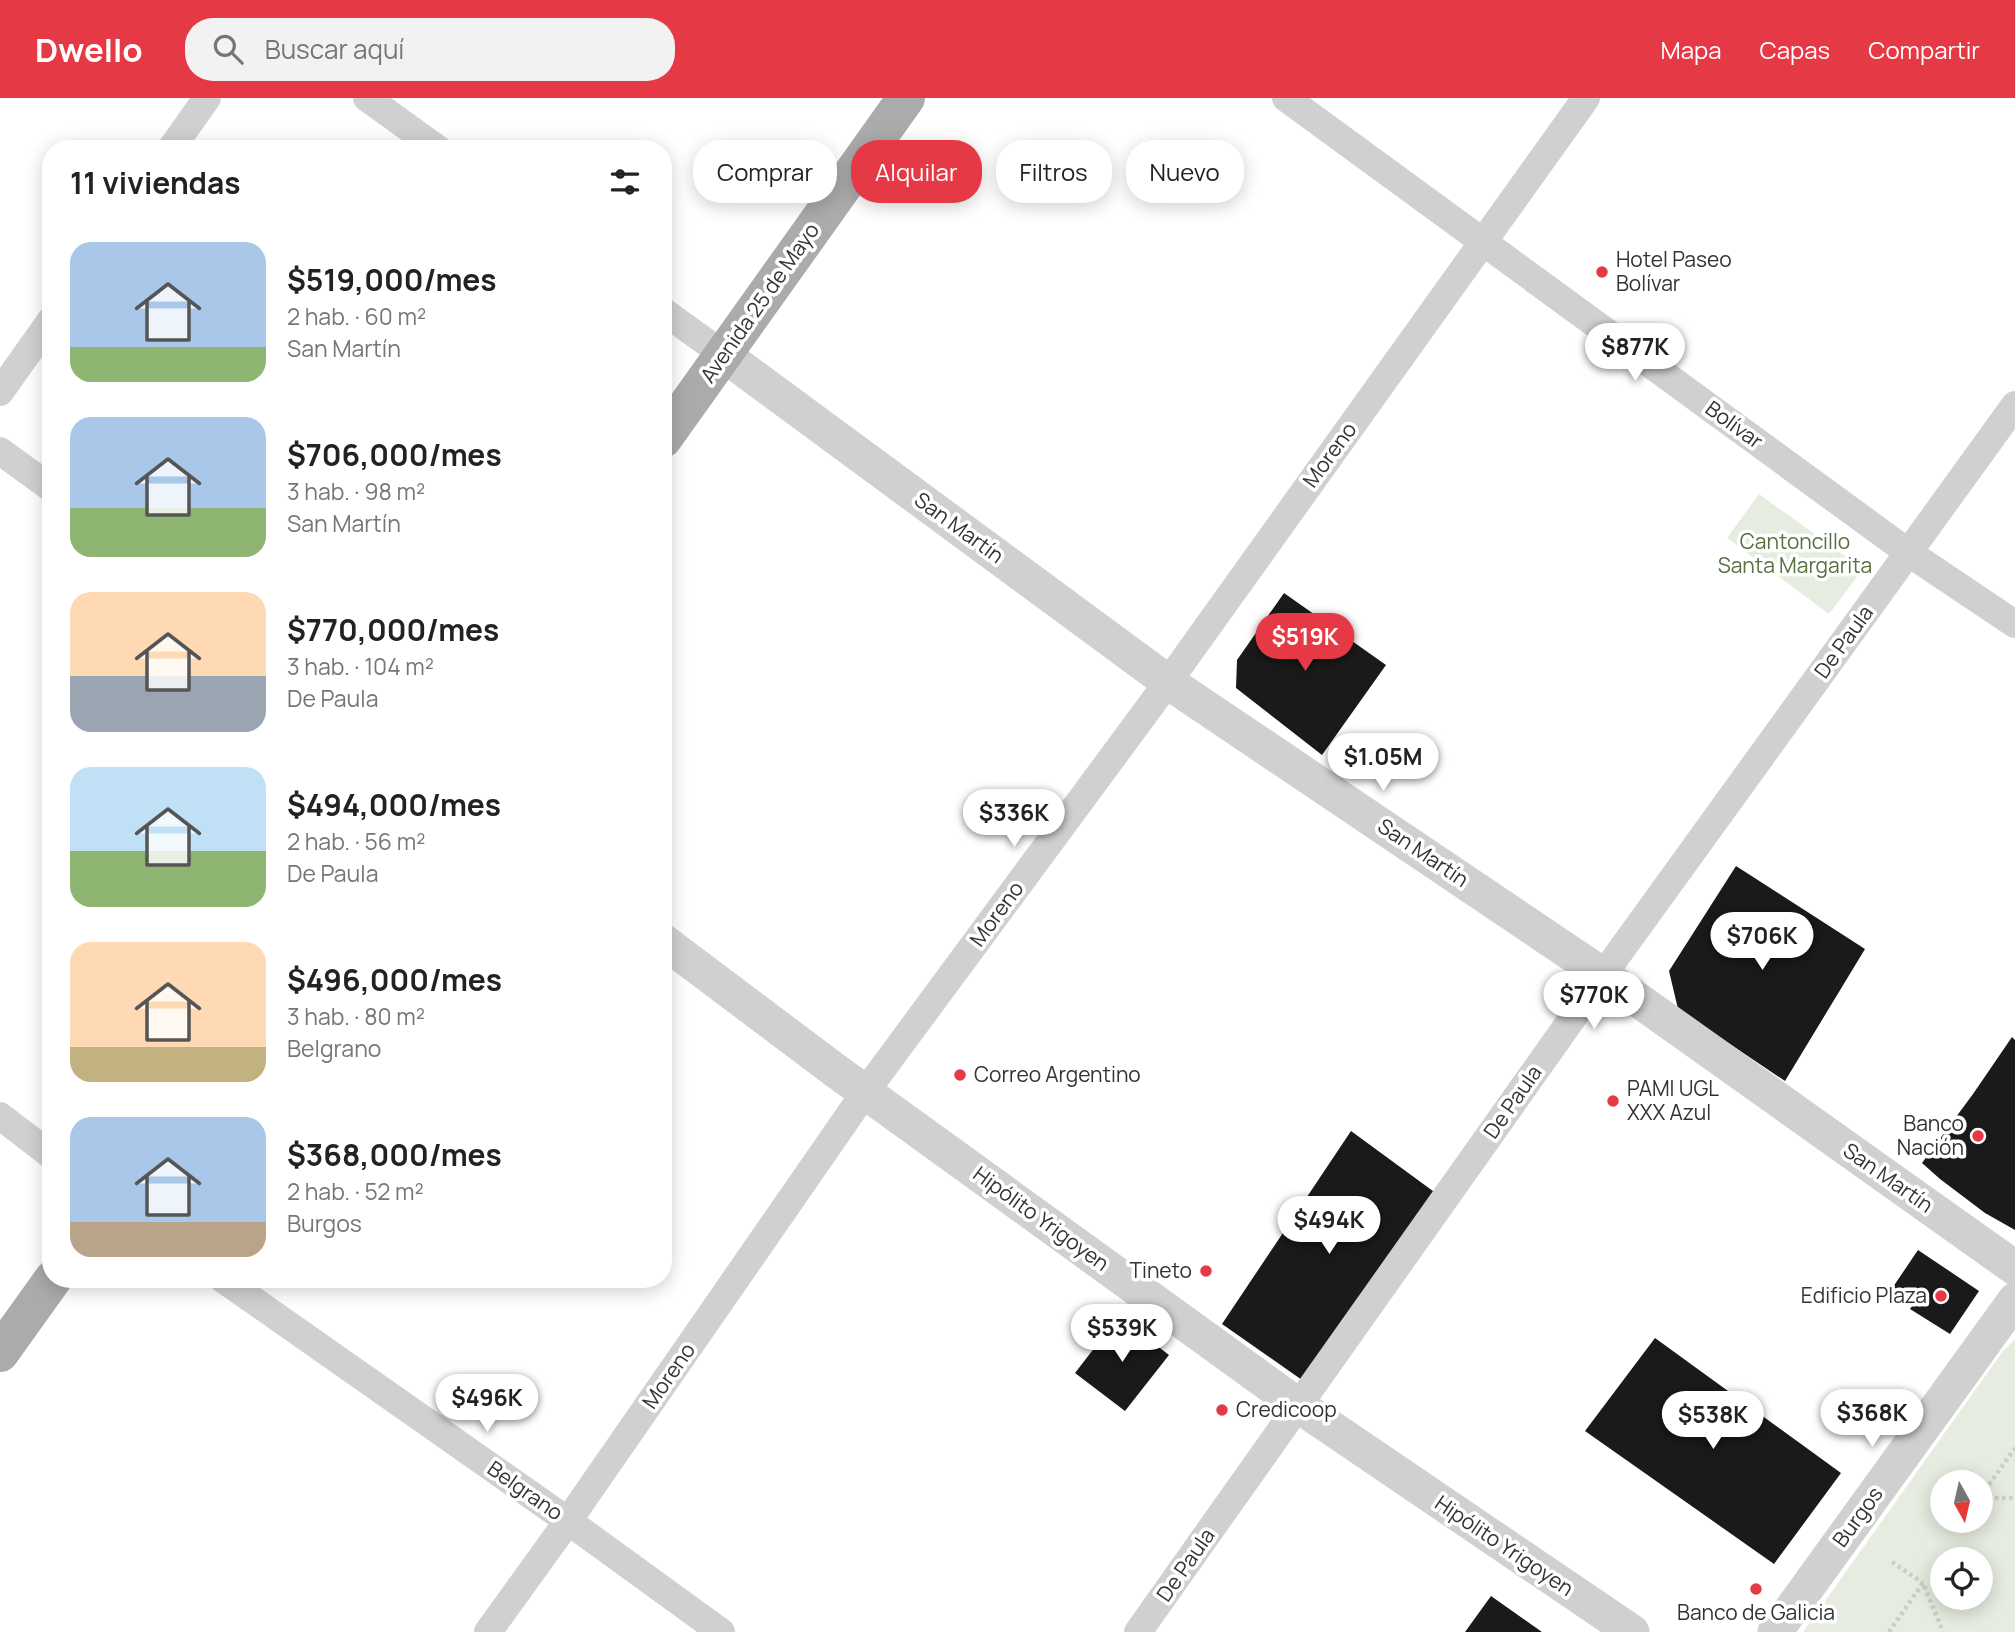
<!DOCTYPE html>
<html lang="es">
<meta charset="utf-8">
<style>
body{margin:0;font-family:Manrope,sans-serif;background:#f2f2f2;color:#222;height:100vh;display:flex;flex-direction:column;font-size:26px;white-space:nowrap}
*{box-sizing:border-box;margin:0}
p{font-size:23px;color:#767676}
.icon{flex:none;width:38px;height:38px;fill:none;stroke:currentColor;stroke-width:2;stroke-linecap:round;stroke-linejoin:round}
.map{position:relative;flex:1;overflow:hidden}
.panel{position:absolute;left:42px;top:42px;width:630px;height:1148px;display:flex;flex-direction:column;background:#fff;border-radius:28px;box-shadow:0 4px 18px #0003}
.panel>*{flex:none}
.hud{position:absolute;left:693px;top:42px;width:665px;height:63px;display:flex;gap:14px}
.needle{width:46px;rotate:172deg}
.tools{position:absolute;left:1930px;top:1372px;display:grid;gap:14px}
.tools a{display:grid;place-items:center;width:63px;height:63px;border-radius:50%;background:#fff;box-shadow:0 4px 18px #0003;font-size:35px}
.price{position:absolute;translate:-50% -60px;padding:0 16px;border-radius:24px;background:#fff;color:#222;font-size:23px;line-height:46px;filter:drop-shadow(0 2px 4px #0008)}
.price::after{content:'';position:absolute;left:50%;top:42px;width:21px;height:16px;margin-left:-10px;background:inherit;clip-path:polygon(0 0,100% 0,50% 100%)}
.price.current{background:#e63946;color:#fff}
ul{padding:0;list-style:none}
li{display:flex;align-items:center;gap:21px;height:175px;padding:0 28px}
li span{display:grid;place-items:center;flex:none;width:196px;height:140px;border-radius:21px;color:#555}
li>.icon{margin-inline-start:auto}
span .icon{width:84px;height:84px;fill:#fffc;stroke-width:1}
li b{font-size:30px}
h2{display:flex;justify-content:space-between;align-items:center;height:84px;padding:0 28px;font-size:30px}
.tag{padding:0 24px;border-radius:28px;background:#fff;box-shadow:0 4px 18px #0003;font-size:24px;line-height:63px}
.tag.current{background:#e63946;color:#fff}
header{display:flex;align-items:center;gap:42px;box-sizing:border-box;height:98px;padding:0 35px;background:#e63946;color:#fff}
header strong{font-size:33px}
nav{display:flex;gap:38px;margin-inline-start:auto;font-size:24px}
.search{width:490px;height:63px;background:#f2f2f2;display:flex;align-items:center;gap:18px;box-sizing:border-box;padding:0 24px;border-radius:28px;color:#767676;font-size:26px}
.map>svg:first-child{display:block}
</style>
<header>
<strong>Dwello</strong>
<div class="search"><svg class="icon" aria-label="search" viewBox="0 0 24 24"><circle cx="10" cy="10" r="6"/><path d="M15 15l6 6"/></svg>Buscar aquí</div>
<nav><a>Mapa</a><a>Capas</a><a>Compartir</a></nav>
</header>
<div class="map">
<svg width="2015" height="1534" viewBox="0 0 2015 1534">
<rect width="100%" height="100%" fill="#fff"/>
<path fill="#e6ecdf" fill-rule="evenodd" d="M 1759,396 L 1863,471 L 1829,516 L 1727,440 Z
M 2015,1241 L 2015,1534 L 1803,1534 L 2003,1253 ZM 1942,1384 L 1981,1384 L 1981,1423 L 1942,1423 ZM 1942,1461 L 1981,1461 L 1981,1500 L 1942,1500 Z"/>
<path fill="#1a1a1a" d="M 1284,495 L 1386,567 L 1322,657 L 1236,590 L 1237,562 Z
M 1736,768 L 1865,851 L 1785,983 L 1678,911 L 1669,873 Z
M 2012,939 L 2015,942 L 2015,1132 L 1985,1115 L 1940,1081 L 1922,1065 L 1973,996 Z
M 1351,1033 L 1437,1096 L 1302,1282 L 1222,1226 Z
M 1918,1152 L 1979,1193 L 1950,1236 L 1910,1211 L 1915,1204 L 1893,1189 Z
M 1119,1218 L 1169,1257 L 1125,1313 L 1075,1275 Z
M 1655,1240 L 1841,1375 L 1774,1466 L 1585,1333 Z
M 1491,1498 L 1542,1534 L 1465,1534 Z"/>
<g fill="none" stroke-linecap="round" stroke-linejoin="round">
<path stroke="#cdcdcd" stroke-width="4.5" stroke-dasharray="3.5 3.5" stroke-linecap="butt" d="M 1951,1381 L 1956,1384
M 1981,1398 L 2015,1350
M 1981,1400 L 2015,1400
M 1892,1464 L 1923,1485
M 1889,1534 L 1923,1485 L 1943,1534"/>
<path stroke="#d0d0d0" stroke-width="28" d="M 367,0 L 438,51
M 1286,0 L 1909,455 L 2015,526
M 171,51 L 207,0
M 663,213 L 724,257
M 0,294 L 51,222
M 0,353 L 51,390
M 0,1018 L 51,1057
M 223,1181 L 568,1423 L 721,1534
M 488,1534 L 568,1423 L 866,993 L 1168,584 L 1586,0
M 1138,1534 L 1603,877 L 2015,307"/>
<path stroke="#d0d0d0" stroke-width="35" d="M 724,257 L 1168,584 L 1603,877 L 2015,1170
M 663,843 L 836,973 L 1299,1308 L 1632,1534
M 1775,1534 L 2015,1202"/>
<path stroke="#ababab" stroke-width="38" d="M 663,341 L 906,0
M 0,1255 L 53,1181"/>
</g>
<g fill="#e63946" stroke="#fff" stroke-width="2.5">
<circle cx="1602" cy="174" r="7"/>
<circle cx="960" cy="977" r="7"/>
<circle cx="1613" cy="1003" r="7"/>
<circle cx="1978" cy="1038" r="7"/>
<circle cx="1206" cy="1173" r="7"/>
<circle cx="1941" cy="1198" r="7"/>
<circle cx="1222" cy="1312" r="7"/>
<circle cx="1756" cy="1491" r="7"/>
</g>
<g text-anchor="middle" stroke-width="7" stroke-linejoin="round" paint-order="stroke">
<g font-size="21" fill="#333" stroke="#fff" text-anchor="start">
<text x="1616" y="169">Hotel Paseo<tspan x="1616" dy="24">Bolívar</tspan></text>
<text x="974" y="984">Correo Argentino</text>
<text x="1627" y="998">PAMI UGL<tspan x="1627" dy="24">XXX Azul</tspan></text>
<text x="1964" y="1033" text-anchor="end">Banco<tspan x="1964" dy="24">Nación</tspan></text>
<text x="1192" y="1180" text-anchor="end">Tineto</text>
<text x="1927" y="1205" text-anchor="end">Edificio Plaza</text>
<text x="1236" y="1319">Credicoop</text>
<text x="1756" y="1522" text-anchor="middle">Banco de Galicia</text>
</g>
<g font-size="21" fill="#333" stroke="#fff">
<text transform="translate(760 205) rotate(-55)" y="7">Avenida 25 de Mayo</text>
<text transform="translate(1734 327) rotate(36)" y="7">Bolívar</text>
<text transform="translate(1330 357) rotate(-54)" y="7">Moreno</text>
<text transform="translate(959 430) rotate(36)" y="7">San Martín</text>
<text transform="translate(1844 544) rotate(-54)" y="7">De Paula</text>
<text transform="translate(1423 755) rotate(34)" y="7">San Martín</text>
<text transform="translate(997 816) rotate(-54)" y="7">Moreno</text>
<text transform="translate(1513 1004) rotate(-55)" y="7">De Paula</text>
<text transform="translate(1888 1080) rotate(35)" y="7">San Martín</text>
<text transform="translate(1041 1121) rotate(36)" y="7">Hipólito Yrigoyen</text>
<text transform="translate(669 1278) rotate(-55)" y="7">Moreno</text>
<text transform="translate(525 1393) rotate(35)" y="7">Belgrano</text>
<text transform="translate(1858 1419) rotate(-54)" y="7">Burgos</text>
<text transform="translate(1504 1448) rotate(34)" y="7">Hipólito Yrigoyen</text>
<text transform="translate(1186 1467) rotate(-55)" y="7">De Paula</text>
</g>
<g font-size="21" fill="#56703f" stroke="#fff">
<text x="1795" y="451">Cantoncillo<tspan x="1795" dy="24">Santa Margarita</tspan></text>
</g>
</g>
</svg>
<div class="tools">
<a><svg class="needle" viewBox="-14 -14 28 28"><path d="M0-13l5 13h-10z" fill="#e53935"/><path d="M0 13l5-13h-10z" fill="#767676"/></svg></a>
<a><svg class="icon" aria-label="locate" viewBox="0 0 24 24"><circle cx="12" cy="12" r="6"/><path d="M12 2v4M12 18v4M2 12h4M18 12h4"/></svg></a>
</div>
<b class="price" style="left:1635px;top:285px">$877K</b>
<b class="price current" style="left:1305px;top:575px">$519K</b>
<b class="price" style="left:1383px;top:695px">$1.05M</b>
<b class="price" style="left:1014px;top:751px">$336K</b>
<b class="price" style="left:1762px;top:874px">$706K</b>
<b class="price" style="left:1594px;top:933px">$770K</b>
<b class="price" style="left:1329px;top:1158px">$494K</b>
<b class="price" style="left:1122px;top:1266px">$539K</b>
<b class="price" style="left:487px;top:1336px">$496K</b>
<b class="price" style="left:1872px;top:1351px">$368K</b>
<b class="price" style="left:1713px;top:1353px">$538K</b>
<div class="hud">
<a class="tag">Comprar</a>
<a class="tag current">Alquilar</a>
<a class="tag">Filtros</a>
<a class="tag">Nuevo</a>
</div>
<section class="panel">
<h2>11 viviendas<svg class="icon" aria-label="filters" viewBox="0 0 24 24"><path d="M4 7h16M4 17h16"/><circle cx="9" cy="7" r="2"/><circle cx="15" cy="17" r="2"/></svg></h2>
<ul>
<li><span style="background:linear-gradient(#a9c7e8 75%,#8fb573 0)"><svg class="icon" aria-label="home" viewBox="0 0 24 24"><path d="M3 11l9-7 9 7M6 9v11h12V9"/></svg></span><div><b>$519,000/mes</b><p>2 hab. · 60 m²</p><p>San Martín</p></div></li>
<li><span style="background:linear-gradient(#a9c7e8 65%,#8fb573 0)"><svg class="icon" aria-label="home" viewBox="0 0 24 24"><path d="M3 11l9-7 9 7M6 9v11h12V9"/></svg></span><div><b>$706,000/mes</b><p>3 hab. · 98 m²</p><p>San Martín</p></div></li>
<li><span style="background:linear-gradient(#ffd9b3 60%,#9aa5b1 0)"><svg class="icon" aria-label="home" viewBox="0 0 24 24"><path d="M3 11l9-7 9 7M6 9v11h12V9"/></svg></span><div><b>$770,000/mes</b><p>3 hab. · 104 m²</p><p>De Paula</p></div></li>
<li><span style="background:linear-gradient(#bfe0f5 60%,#8fb573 0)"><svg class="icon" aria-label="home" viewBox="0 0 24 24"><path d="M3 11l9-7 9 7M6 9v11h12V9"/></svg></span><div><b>$494,000/mes</b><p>2 hab. · 56 m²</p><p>De Paula</p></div></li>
<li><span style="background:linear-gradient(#ffd9b3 75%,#c2b280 0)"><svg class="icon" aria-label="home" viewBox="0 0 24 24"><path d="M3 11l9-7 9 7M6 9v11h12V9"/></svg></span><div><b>$496,000/mes</b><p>3 hab. · 80 m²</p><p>Belgrano</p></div></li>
<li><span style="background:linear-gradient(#a9c7e8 75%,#b9a48a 0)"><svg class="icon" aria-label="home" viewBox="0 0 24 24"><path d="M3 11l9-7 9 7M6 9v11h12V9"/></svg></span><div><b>$368,000/mes</b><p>2 hab. · 52 m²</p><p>Burgos</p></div></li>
</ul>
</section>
</div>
